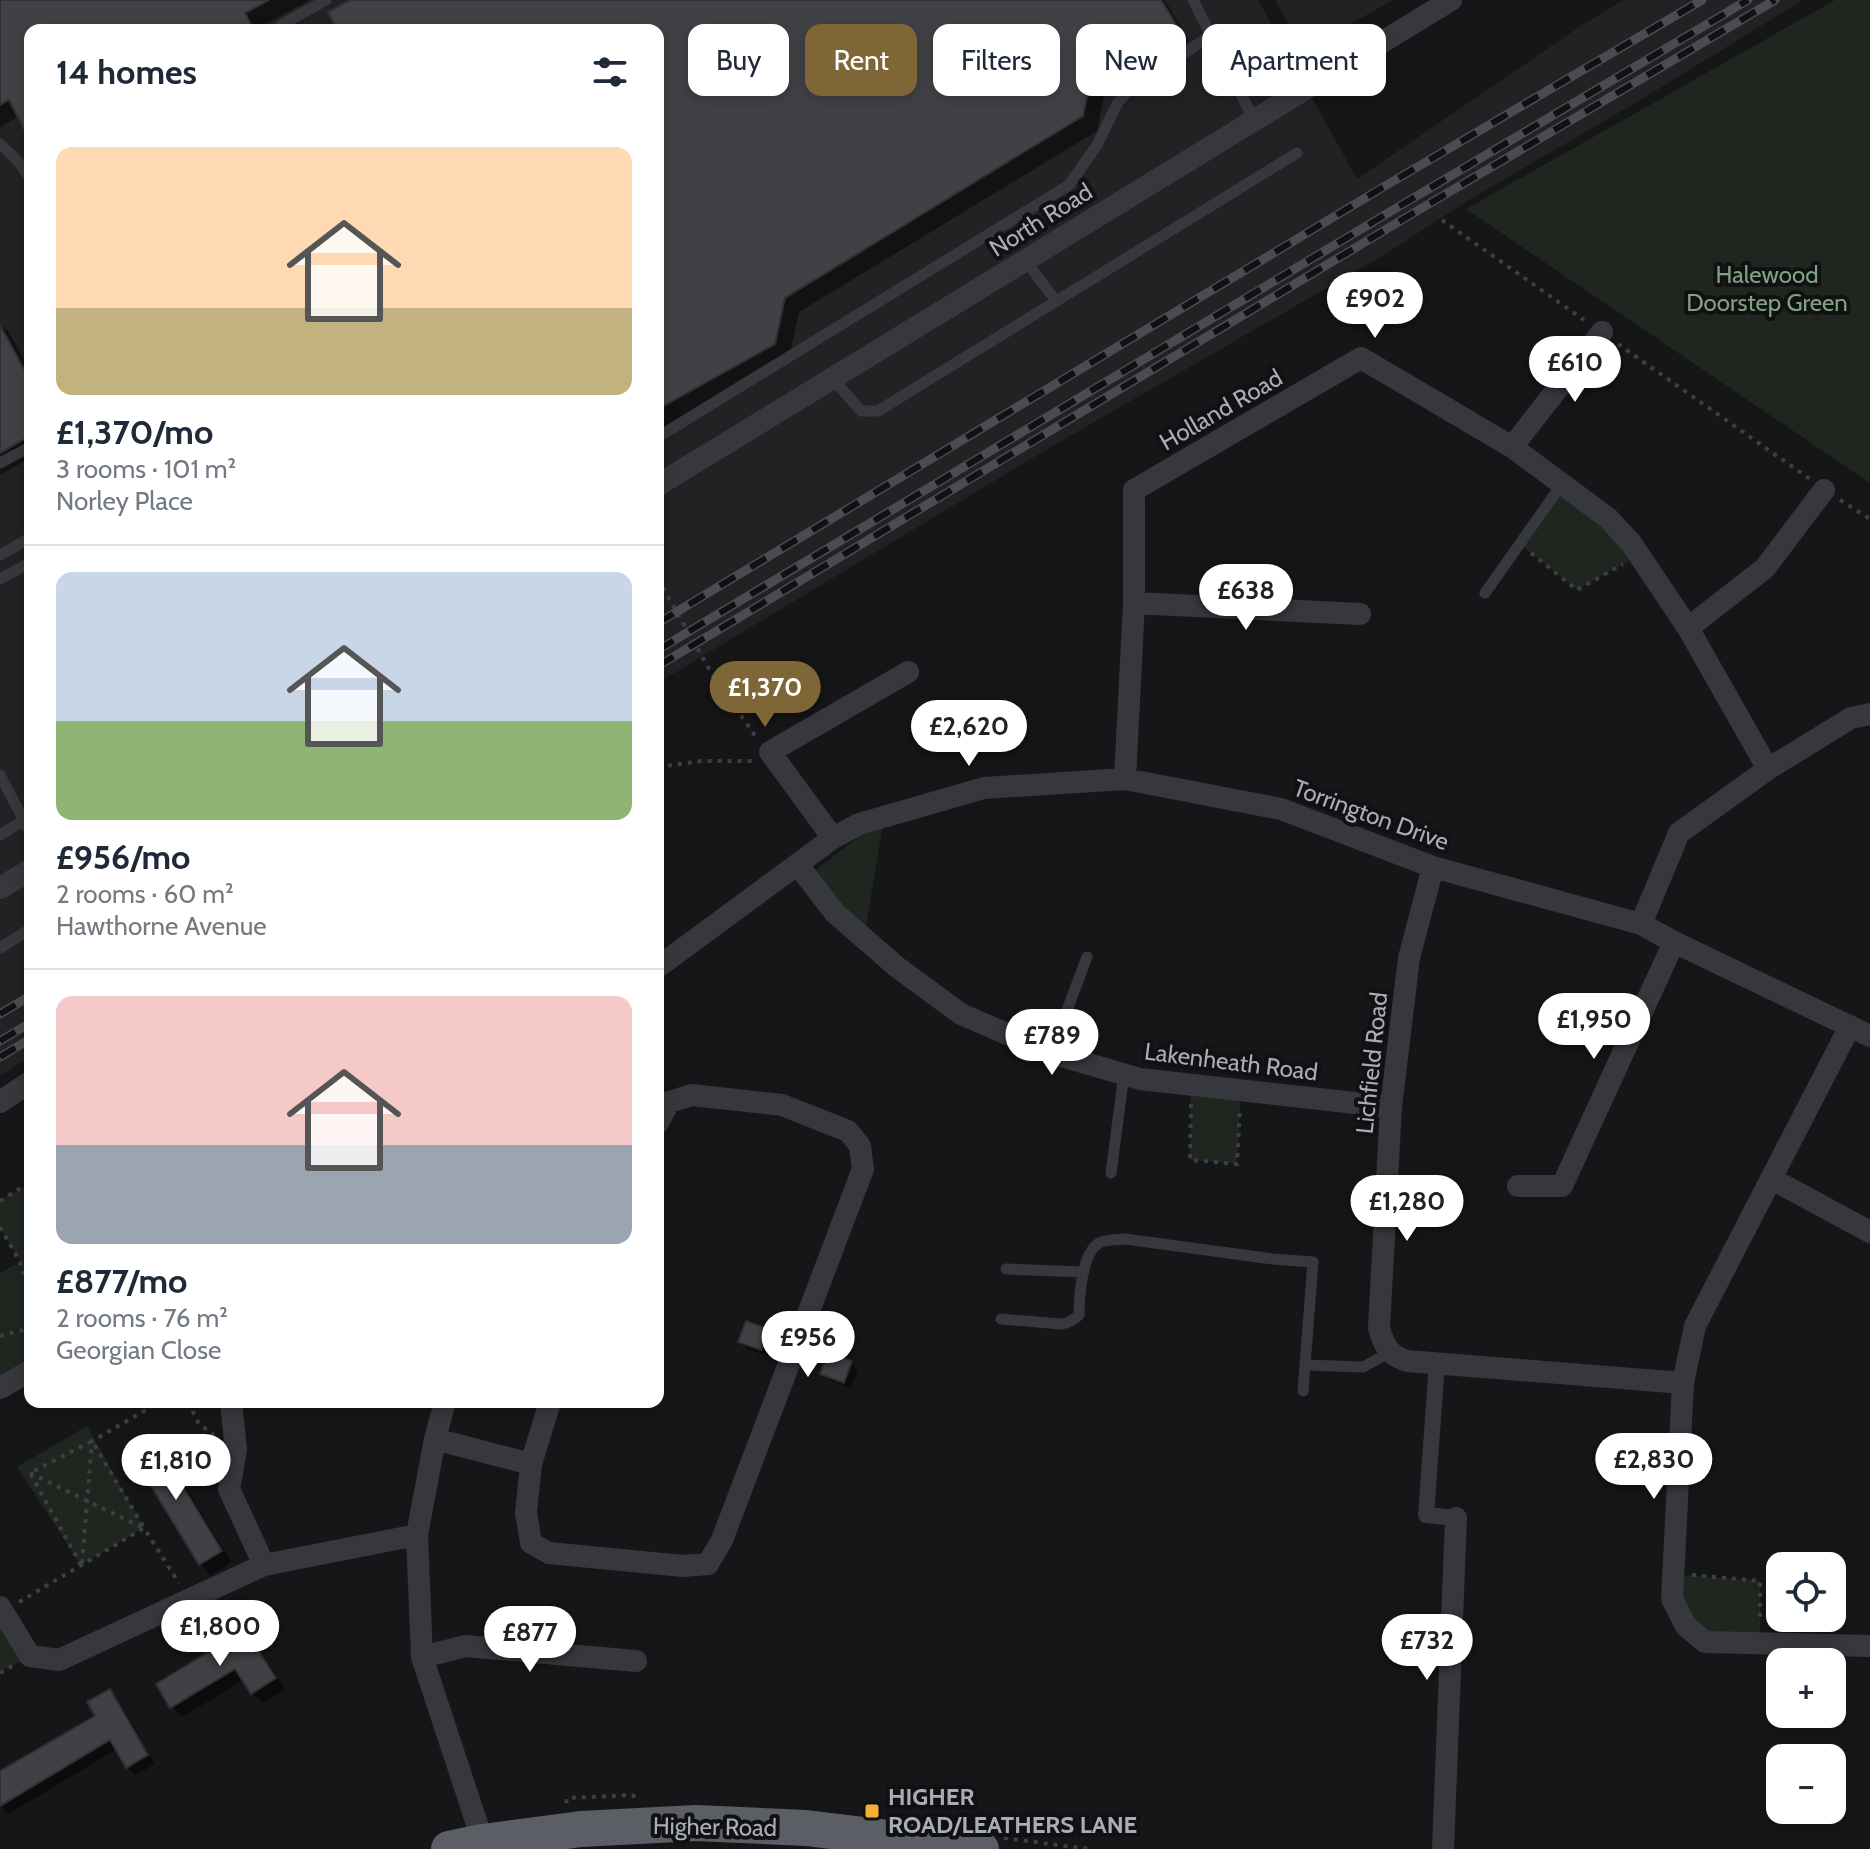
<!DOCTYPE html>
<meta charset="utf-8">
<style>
body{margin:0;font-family:Cabin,sans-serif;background:#f6f6f7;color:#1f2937;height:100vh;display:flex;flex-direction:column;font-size:30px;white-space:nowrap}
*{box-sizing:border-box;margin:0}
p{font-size:26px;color:#747a83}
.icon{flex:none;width:44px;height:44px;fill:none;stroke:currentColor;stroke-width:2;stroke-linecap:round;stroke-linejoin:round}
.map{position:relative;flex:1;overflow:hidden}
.side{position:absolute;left:24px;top:24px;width:640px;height:1384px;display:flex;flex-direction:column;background:#fff;border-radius:16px;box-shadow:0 4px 12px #0003}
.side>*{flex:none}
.guide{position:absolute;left:688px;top:24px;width:760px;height:72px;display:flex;gap:16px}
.fabs{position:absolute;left:1766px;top:1552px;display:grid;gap:16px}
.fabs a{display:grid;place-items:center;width:80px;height:80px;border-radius:16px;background:#fff;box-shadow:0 4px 12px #0003;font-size:40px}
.price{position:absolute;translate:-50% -68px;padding:0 18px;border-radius:28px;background:#fff;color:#222;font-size:26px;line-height:52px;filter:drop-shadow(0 2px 4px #0008)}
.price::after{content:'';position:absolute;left:50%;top:48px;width:24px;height:18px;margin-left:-12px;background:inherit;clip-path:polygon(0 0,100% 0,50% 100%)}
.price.selected{background:#7e6636;color:#fff}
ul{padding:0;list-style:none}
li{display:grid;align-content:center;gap:16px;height:424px;padding:0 32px}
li+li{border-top:2px solid #e0e1e3}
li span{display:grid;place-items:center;height:248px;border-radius:16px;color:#555}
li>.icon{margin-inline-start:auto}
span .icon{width:144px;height:144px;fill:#fffc;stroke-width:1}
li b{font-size:34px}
h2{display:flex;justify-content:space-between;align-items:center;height:96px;padding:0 32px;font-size:34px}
.pill{padding:0 28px;border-radius:16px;background:#fff;box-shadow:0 4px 12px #0003;font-size:28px;line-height:72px}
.pill.selected{background:#7e6636;color:#fff}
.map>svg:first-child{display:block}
</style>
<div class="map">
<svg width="1870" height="1849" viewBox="0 0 1870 1849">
<rect width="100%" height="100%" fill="#161618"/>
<path fill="#222225" d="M 0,0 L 1258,0 L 1357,179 L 1582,25 L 1624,0 L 1803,0 L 1637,102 L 1467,201 L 1384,255 L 1056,444 L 658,683 L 658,30 L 30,30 L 30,1057 L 0,1076 Z
M 1275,0 L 1393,0 L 1303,51 Z"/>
<path fill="#1e261f" d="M 1835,0 L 1870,0 L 1870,483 L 1466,209 Z
M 1562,484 L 1639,555 L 1577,590 L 1520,544 Z
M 884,817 L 864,938 L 807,877 Z
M 1191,1085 L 1241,1090 L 1237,1164 L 1190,1160 Z
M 30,1182 L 30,1366 L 0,1384 L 0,1273 L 20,1262 L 0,1227 L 0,1201 Z
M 87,1426 L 144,1528 L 81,1565 L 17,1467 Z
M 1673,1574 L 1760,1581 L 1760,1643 L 1698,1636 Z
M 0,1613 L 30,1656 L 0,1672 Z"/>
<path fill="#0007" d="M 0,0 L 310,0 L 258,28 L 259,30 L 30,30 L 30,137 L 19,116 L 0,127 Z
M 354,0 L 1165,0 L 1189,41 L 1106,86 L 1097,131 L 799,312 L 789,358 L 658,431 L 658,30 L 340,30 Z
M 0,324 L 9,332 L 30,371 L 30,458 L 0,475 Z
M 767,1331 L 774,1337 L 768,1356 L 747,1349 L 741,1342 Z
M 851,1363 L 858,1370 L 851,1388 L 829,1380 L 822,1373 Z
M 154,1442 L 165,1452 L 231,1562 L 211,1575 L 201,1564 Z
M 239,1624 L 250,1635 L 285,1689 L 263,1703 L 252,1693 L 244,1680 L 182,1717 L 172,1707 Z
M 110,1691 L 118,1700 L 155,1764 L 136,1775 L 127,1767 L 117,1749 L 8,1814 L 0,1805 L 0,1774 L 98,1716 Z"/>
<path fill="#404145" stroke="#303034" stroke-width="2" d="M 0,0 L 269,0 L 245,13 L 254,30 L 30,30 L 30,141 L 9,100 L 0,105 Z
M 350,0 L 1161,0 L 1177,26 L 1092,72 L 1083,116 L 785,298 L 775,344 L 658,409 L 658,30 L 337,30 L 328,12 Z
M 0,325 L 30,380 L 30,436 L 0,453 Z
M 746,1321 L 768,1329 L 761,1350 L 738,1342 Z
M 828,1352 L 852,1361 L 844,1383 L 820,1374 Z
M 154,1439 L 222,1551 L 199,1565 L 131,1453 Z
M 240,1622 L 276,1678 L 251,1694 L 235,1669 L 170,1708 L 156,1684 L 220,1645 L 215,1638 Z
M 110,1689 L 148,1755 L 126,1768 L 110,1740 L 0,1806 L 0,1771 L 95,1716 L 87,1702 Z"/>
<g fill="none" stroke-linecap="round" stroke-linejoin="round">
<path stroke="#3d3f44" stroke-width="4" stroke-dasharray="4 6" stroke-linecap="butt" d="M 1442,220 L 1584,320
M 1618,344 L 1810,479
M 1840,500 L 1870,519
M 1531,553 L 1577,590 L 1623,564
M 658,579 L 712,674 L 756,737
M 658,767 L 701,761 L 753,761
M 1191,1104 L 1190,1160 L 1237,1164 L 1240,1109
M 0,1201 L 30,1182
M 0,1227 L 20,1262 L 30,1293
M 0,1336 L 30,1328
M 188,1402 L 199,1424 L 214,1435
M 30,1473 L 141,1527
M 82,1563 L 92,1441 L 160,1402
M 81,1565 L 30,1473 L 92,1441 L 144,1528
M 1692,1575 L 1760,1581 L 1760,1623
M 19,1602 L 144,1528 L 179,1583
M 0,1673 L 14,1665
M 566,1803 L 567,1798 L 632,1795 L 637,1798
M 1004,1838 L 1089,1849"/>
<path stroke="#37383d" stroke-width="11" d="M 1193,0 L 1254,120
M 283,30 L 281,25 L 326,0
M 0,144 L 17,160 L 30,178
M 1025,260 L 1056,301
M 832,378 L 861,411 L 878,411 L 1297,153
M 658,437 L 1069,185 L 1097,145 L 1117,104 L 1131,87 L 1212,35
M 0,463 L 30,447
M 0,555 L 30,538
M 0,579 L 30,563
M 1485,593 L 1562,484
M 0,775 L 30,832
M 0,835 L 30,817
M 0,948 L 30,929
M 1051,1053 L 1087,957
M 1111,1173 L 1124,1074
M 1006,1269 L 1084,1272
M 1001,1319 L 1061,1324 C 1069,1323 1073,1320 1079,1315 C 1079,1296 1082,1253 1099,1243 C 1106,1239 1117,1240 1125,1239 L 1273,1259 L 1313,1262 L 1303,1391
M 1305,1365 L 1363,1367 L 1390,1352"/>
<path stroke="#37383d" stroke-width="16" d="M 1437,1364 L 1426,1515 L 1456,1518"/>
<path stroke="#37383d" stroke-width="22" d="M 1512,447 L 1602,332
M 658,485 L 1451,0
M 1134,603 L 1360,614
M 1688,628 L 1765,568 L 1824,490
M 1125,779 L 1134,603 L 1134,490 L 1361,358 L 1512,447 L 1608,518 L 1631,543 L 1688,628 L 1768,769
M 833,838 L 770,752 L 908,672
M 798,865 L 835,913 L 897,967 L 961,1014 L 1051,1053 L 1140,1079 L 1391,1107
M 1433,867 L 1409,958 L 1391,1107 L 1379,1328 C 1384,1346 1389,1355 1407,1361 L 1683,1383
M 0,888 L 30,870
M 1641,924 L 1679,833 L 1768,769 L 1851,718 L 1870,714
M 658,967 L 833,838 L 859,824 L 984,788 L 1125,779 L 1281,809 L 1433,867 L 1641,924 L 1674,942 L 1870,1036
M 1850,1026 L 1695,1326 L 1683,1383 L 1672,1599 L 1686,1626 L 1705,1642 L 1870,1646
M 0,1102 L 30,1082
M 1772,1179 L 1870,1232
M 1518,1186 L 1562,1186 L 1674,942
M 0,1388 L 30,1371
M 231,1402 L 236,1450 L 229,1489 L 264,1565
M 445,1402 L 435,1439 L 417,1535 L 422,1657 L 483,1842
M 435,1439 L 531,1464 L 550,1402
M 531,1464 L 526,1513 L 531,1543 L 549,1553 L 683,1566 L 708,1564 L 722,1540 L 863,1169 L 860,1146 L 848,1131 L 782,1105 L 692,1095 L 669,1102 L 658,1123
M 0,1607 L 30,1656 L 59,1660 L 264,1565 L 417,1535
M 422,1657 L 466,1646 L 636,1661
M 1443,1849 L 1456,1518"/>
<path stroke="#5b5e65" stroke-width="36" d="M 449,1849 L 483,1842 L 581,1829 L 696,1823 L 806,1828 L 981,1849"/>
<defs>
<path id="rail" d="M 658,623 L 1385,186 L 1702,0
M 658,650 L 1398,207 L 1748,0
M 658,666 L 1405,218 L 1775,0
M 0,1014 L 30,996
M 0,1041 L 30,1023
M 0,1057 L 30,1039"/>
</defs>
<use href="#rail" stroke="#4a4c52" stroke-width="9"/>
<use href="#rail" stroke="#111113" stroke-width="6" stroke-dasharray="18" stroke-linecap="butt"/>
</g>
<rect fill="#f2b134" stroke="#111113" stroke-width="3" x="864" y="1803" width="16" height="16" rx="4"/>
<g text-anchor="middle" stroke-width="8" stroke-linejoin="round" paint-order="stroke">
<g font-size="24" fill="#a8adb8" stroke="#111113">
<text transform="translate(1041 220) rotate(-32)" y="8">North Road</text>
<text transform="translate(1221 410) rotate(-30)" y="8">Holland Road</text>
<text transform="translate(1371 815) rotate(20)" y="8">Torrington Drive</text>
<text transform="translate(1231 1062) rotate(7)" y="8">Lakenheath Road</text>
<text transform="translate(1372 1063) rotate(-84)" y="8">Lichfield Road</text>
<text transform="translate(715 1827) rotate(1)" y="8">Higher Road</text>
</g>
<g font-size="24" fill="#7fa381" stroke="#111113">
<text x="1767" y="283">Halewood<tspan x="1767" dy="28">Doorstep Green</tspan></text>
</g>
<g font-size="24" font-weight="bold" fill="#a8adb8" stroke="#111113" text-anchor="start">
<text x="888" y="1805">HIGHER<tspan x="888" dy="28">ROAD/LEATHERS LANE</tspan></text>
</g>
</g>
</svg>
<div class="fabs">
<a><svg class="icon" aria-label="locate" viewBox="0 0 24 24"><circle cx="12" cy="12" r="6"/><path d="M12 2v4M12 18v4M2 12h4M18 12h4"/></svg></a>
<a>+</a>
<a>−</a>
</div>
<b class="price" style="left:1375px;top:340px">£902</b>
<b class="price" style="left:1575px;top:404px">£610</b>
<b class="price" style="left:1246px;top:632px">£638</b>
<b class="price selected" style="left:765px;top:729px">£1,370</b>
<b class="price" style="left:969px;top:768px">£2,620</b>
<b class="price" style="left:1594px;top:1061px">£1,950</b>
<b class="price" style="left:1052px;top:1077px">£789</b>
<b class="price" style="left:1407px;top:1243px">£1,280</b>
<b class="price" style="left:808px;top:1379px">£956</b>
<b class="price" style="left:1654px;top:1501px">£2,830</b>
<b class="price" style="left:176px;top:1502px">£1,810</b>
<b class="price" style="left:220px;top:1668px">£1,800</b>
<b class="price" style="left:530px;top:1674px">£877</b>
<b class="price" style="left:1427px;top:1682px">£732</b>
<div class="guide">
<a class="pill">Buy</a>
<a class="pill selected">Rent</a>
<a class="pill">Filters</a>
<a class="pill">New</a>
<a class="pill">Apartment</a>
</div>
<section class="side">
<h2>14 homes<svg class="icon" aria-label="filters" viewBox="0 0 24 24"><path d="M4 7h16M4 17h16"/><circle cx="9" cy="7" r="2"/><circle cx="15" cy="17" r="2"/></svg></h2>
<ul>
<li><span style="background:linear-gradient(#ffd9b3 65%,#c2b280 0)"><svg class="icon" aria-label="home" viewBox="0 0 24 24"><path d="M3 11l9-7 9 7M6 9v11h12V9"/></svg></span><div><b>£1,370/mo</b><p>3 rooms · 101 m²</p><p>Norley Place</p></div></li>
<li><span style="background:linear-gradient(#c9d6e8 60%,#8fb573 0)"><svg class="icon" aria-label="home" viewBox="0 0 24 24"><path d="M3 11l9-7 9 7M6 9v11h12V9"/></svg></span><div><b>£956/mo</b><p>2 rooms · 60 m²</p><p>Hawthorne Avenue</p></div></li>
<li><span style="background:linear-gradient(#f6c9c9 60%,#9aa5b1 0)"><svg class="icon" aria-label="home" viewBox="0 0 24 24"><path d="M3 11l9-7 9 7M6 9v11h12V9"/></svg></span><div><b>£877/mo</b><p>2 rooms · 76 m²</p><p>Georgian Close</p></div></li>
</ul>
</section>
</div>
